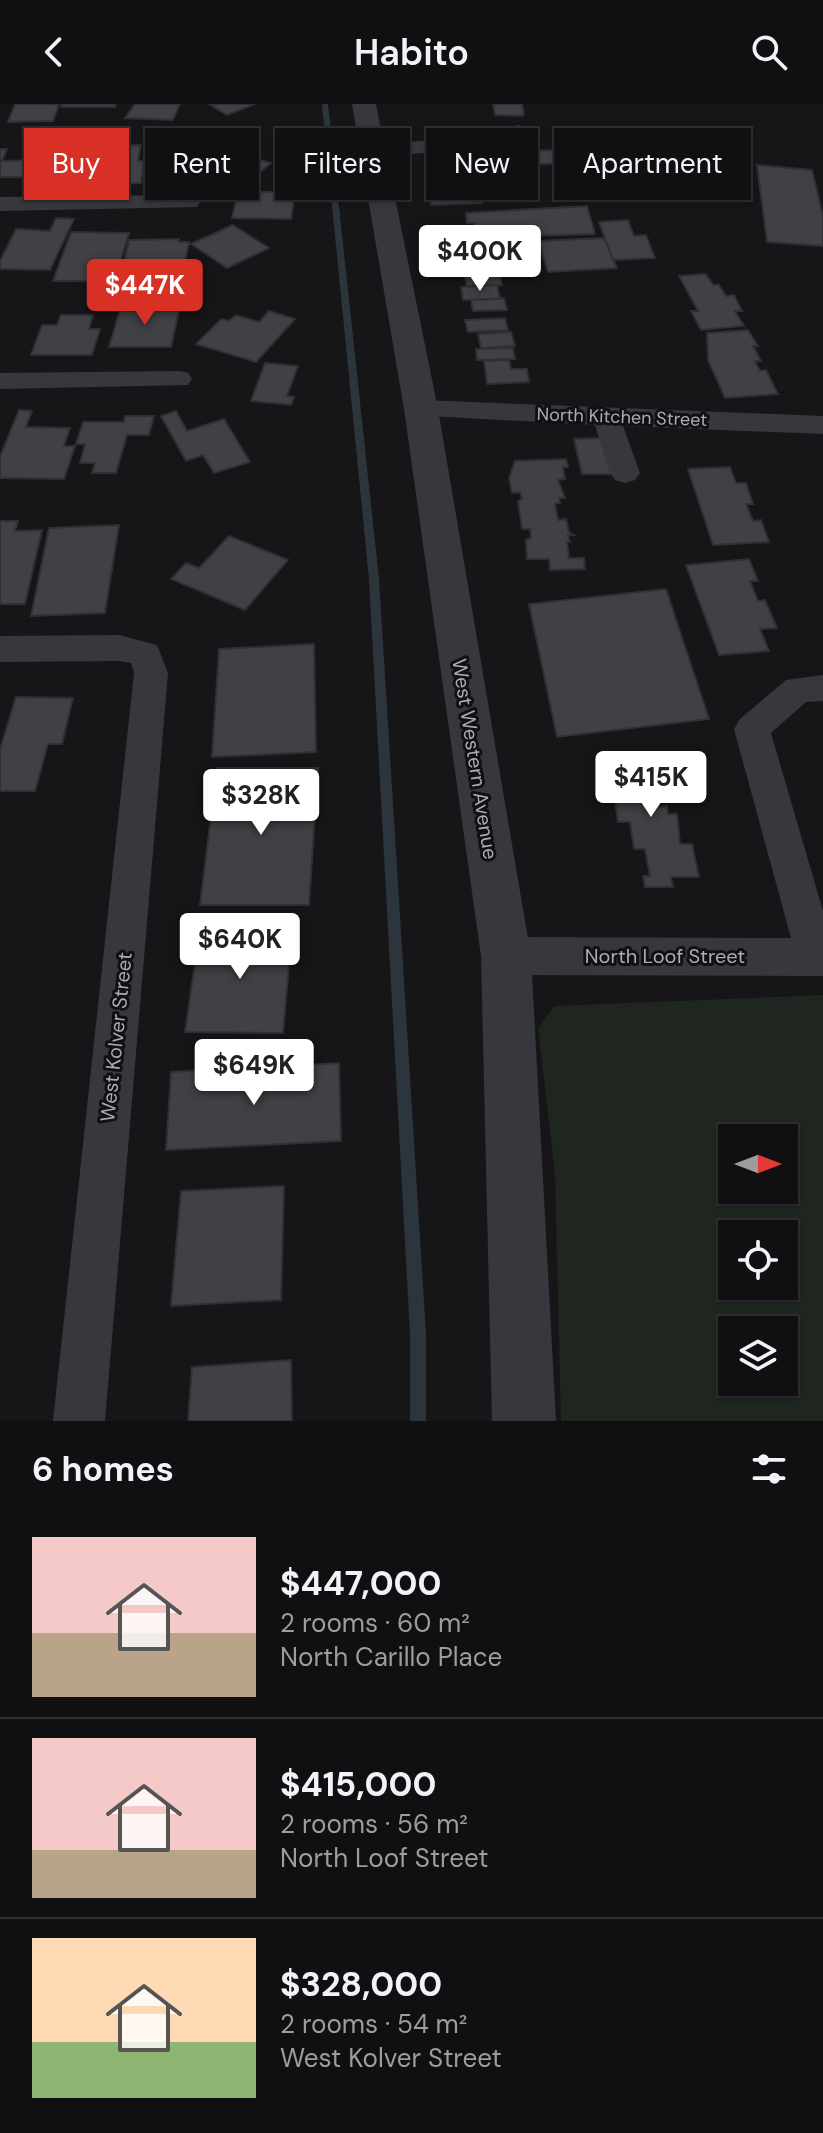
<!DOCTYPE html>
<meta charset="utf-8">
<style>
body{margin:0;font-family:"DM Sans",sans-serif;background:#1e1e20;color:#f1f3f6;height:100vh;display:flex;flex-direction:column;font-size:30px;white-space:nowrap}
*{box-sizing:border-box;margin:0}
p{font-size:26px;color:#9c9d9f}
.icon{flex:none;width:44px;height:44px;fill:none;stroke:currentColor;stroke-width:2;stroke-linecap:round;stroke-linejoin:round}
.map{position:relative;height:1317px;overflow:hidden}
.details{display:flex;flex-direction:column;background:#101012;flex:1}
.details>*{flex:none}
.hud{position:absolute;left:24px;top:24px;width:776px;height:72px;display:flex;gap:16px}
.needle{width:52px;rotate:90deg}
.buttons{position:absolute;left:718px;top:1020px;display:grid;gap:16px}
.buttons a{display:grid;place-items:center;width:80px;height:80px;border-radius:0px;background:#101012;box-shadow:0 2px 6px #0004,0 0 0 2px #303032;font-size:40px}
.price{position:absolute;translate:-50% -68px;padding:0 18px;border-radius:8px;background:#fff;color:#222;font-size:26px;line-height:52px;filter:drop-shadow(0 2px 4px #0008)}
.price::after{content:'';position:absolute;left:50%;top:48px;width:24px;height:18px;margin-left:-12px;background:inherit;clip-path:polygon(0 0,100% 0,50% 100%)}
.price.selected{background:#d93025;color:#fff}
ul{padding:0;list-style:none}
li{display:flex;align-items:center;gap:24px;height:200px;padding:0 32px}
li+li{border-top:2px solid #303032}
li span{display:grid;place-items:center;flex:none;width:224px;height:160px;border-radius:0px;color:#555}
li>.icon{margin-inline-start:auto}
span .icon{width:96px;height:96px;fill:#fffc;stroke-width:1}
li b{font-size:34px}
h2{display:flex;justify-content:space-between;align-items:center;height:96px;padding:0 32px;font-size:34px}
.chip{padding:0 28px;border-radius:0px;background:#101012;box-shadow:0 2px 6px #0004,0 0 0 2px #303032;font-size:28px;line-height:72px}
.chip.selected{background:#d93025;color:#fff}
header{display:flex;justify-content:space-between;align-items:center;height:104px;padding:0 32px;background:#101012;font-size:36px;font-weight:600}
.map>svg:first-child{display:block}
</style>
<header><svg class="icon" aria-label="back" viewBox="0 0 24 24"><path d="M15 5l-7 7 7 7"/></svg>Habito<svg class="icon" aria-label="search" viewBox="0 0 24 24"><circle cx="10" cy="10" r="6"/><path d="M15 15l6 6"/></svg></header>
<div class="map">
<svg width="823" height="1317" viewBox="0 0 823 1317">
<rect width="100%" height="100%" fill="#161618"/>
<path fill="#1e261f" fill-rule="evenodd" d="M 823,891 L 823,1317 L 561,1317 L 555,1070 L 538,924 L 554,902 ZM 732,1034 L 784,1034 L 784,1086 L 732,1086 ZM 732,1130 L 784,1130 L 784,1182 L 732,1182 ZM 732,1226 L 784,1226 L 784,1278 L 732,1278 Z"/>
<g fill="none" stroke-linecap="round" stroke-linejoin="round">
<path fill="#2c353c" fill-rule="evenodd" d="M 322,0 L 328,0 L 379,475 L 426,1230 L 426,1317 L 410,1317 L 410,1230 L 369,475 Z"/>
</g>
<path fill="#404145" stroke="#303034" stroke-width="2" d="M 15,0 L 59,0 L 53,17 L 8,18 Z
M 62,0 L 116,0 L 115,3 L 61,3 Z
M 135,0 L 180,0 L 173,16 L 125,14 Z
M 209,0 L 255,0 L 227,11 Z
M 493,0 L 522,0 L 524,10 L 522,12 L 495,11 Z
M 80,37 L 97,37 L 96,42 L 141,41 L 138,56 L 144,58 L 141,79 L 94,81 L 92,91 L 60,92 L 62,83 L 29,84 L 40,44 L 79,43 Z
M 165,44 L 210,46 L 203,66 L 157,65 Z
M 0,45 L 7,45 L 2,57 L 35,56 L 29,73 L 0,73 Z
M 567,46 L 571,59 L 514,61 L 511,47 Z
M 240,51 L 271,59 L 245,80 L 204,69 L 223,55 L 231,57 Z
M 474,58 L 479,76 L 434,78 L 429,61 Z
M 757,61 L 812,66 L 823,112 L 823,142 L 767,138 Z
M 478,79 L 482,99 L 431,101 L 427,80 Z
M 238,88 L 295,88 L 291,115 L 232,114 Z
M 587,102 L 595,130 L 452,134 L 450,123 L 474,122 L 474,119 L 467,119 L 466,109 Z
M 56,114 L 74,115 L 50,166 L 0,165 L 0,157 L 16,125 L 50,127 Z
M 628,116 L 634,132 L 646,131 L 655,154 L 613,156 L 599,118 Z
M 233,121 L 269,144 L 227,164 L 191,140 Z
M 71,128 L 129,129 L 114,177 L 53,177 Z
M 604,134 L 617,164 L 548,168 L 538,137 Z
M 179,135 L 179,138 L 189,138 L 184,162 L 163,163 L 162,166 L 150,167 L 149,171 L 121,172 L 129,136 Z
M 502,155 L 505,168 L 471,169 L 469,156 Z
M 499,168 L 502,181 L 467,182 L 464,169 Z
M 706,170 L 713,181 L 719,181 L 726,192 L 734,191 L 742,207 L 735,207 L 744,222 L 701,226 L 691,207 L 698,207 L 679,172 Z
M 497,181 L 500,195 L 463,196 L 461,183 Z
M 504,194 L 507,206 L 473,207 L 471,196 Z
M 121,202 L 180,202 L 171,243 L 109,243 Z
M 269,207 L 295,215 L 256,258 L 196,240 L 221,215 L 229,217 L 236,211 L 259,218 Z
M 61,211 L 93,211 L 89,225 L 100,225 L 92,251 L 31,251 L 42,221 L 57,221 Z
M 505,214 L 508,226 L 468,228 L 465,216 Z
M 748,226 L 758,242 L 753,242 L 761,257 L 755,257 L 760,267 L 766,266 L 778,290 L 725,294 L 708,256 L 707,229 Z
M 511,228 L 515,242 L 481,244 L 478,230 Z
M 513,244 L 515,255 L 477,256 L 476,245 Z
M 509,256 L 511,265 L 527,265 L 529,278 L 487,280 L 484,257 Z
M 265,259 L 298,262 L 287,292 L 294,293 L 291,301 L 251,297 Z
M 19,306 L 32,307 L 26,323 L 70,324 L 64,342 L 75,342 L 64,375 L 0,374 L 0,353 Z
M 176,307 L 187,327 L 224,315 L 250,358 L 214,369 L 203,351 L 186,357 L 161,312 Z
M 125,312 L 154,312 L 149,331 L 127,331 L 116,369 L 92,369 L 95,359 L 80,359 L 85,340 L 76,340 L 83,318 L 124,318 Z
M 605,334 L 613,370 L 582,370 L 574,335 Z
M 566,355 L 568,363 L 563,363 L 565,375 L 558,376 L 565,394 L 559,394 L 560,399 L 555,400 L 558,416 L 566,415 L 569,428 L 574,431 L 568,431 L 570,438 L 567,438 L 569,454 L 584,454 L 585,465 L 550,466 L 549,455 L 527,455 L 526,436 L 531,434 L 530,425 L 522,425 L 518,397 L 522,395 L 520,388 L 512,389 L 509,374 L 515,357 Z
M 730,363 L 736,379 L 746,379 L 753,400 L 746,400 L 753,417 L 761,416 L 769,438 L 713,441 L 688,365 Z
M 0,417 L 18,417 L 15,427 L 42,426 L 25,500 L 0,500 Z
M 119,421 L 105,509 L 31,512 L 49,424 Z
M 229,432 L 288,456 L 245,506 L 171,475 L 186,459 L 199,464 Z
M 749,455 L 758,477 L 750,477 L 758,497 L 765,496 L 777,524 L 760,525 L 769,547 L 719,551 L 686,461 Z
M 666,485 L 709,615 L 557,633 L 529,500 Z
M 314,540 L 316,648 L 212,653 L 219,545 Z
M 16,593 L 73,594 L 62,640 L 48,640 L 35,687 L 0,687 L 0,645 Z
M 609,653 L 661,653 L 668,689 L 658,689 L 660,703 L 667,702 L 668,710 L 677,710 L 680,740 L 692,740 L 699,773 L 671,773 L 673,783 L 645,783 L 643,772 L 650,772 L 645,745 L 634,745 L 630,718 L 618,718 Z
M 217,664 L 318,664 L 309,801 L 200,801 Z
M 200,824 L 292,825 L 283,929 L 185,928 Z
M 339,959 L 341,1037 L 166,1046 L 171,968 Z
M 284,1082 L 281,1196 L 171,1202 L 181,1087 Z
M 291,1256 L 292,1317 L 188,1317 L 192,1263 Z"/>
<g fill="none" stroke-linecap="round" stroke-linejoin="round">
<path fill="#37383d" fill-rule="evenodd" d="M 519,21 L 529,27 L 526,31 L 473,46 L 373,52 L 362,46 L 373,40 L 472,34 Z
M 189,91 L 200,98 L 197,103 L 0,107 L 0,93 Z
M 179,267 L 188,269 L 192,275 L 188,281 L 0,285 L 0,269 Z
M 421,296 L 823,312 L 823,330 L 623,322 L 640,369 L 635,376 L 625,379 L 615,376 L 610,369 L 595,321 L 411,311 L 407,305 L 411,299 Z
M 119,531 L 157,541 L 168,569 L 105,1317 L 53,1317 L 134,569 L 131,559 L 119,557 L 0,558 L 0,532 Z
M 823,571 L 823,597 L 806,598 L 771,629 L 823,807 L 823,872 L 506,871 L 492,865 L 486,852 L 492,839 L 506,833 L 791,834 L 734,625 L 740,615 L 786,576 Z"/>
<path fill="#37383d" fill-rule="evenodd" d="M 352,0 L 376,0 L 438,305 L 531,852 L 556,1317 L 492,1317 L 481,852 L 404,305 Z"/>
</g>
<g text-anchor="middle" stroke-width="6" stroke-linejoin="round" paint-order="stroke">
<g font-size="18" fill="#a8adb8" stroke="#111113">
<text transform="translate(622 313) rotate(2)" y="6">North Kitchen Street</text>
</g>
<g font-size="20" fill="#a8adb8" stroke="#111113">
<text transform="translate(475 655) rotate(81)" y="7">West Western Avenue</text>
<text x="665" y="859">North Loof Street</text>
<text transform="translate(116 933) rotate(-84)" y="7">West Kolver Street</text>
</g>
</g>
</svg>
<div class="buttons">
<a><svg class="needle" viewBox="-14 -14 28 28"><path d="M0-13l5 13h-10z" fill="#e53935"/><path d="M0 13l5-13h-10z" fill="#9c9d9f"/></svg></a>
<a><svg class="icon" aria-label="locate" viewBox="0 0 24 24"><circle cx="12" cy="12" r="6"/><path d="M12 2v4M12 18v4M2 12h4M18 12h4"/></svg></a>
<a><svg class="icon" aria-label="layers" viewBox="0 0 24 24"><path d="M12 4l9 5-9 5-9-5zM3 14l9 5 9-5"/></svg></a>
</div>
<b class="price" style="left:480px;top:189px">$400K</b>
<b class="price selected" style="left:145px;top:223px">$447K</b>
<b class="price" style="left:651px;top:715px">$415K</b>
<b class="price" style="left:261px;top:733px">$328K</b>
<b class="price" style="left:240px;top:877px">$640K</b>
<b class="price" style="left:254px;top:1003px">$649K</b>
<div class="hud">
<a class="chip selected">Buy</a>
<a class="chip">Rent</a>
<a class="chip">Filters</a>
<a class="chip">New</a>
<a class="chip">Apartment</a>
</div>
</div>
<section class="details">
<h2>6 homes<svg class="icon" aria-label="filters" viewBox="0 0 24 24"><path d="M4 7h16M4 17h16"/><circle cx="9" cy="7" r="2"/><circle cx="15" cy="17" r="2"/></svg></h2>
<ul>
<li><span style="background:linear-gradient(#f6c9c9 60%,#b9a48a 0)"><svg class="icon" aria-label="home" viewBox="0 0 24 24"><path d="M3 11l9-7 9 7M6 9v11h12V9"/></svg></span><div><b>$447,000</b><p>2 rooms · 60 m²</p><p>North Carillo Place</p></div></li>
<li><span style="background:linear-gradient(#f6c9c9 70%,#b9a48a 0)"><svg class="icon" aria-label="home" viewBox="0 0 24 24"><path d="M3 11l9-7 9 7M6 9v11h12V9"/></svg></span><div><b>$415,000</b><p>2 rooms · 56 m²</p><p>North Loof Street</p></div></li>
<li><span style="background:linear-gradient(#ffd9b3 65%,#8fb573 0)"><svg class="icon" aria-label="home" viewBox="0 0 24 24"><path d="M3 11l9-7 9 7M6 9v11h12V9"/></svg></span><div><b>$328,000</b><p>2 rooms · 54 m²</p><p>West Kolver Street</p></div></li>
</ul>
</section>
